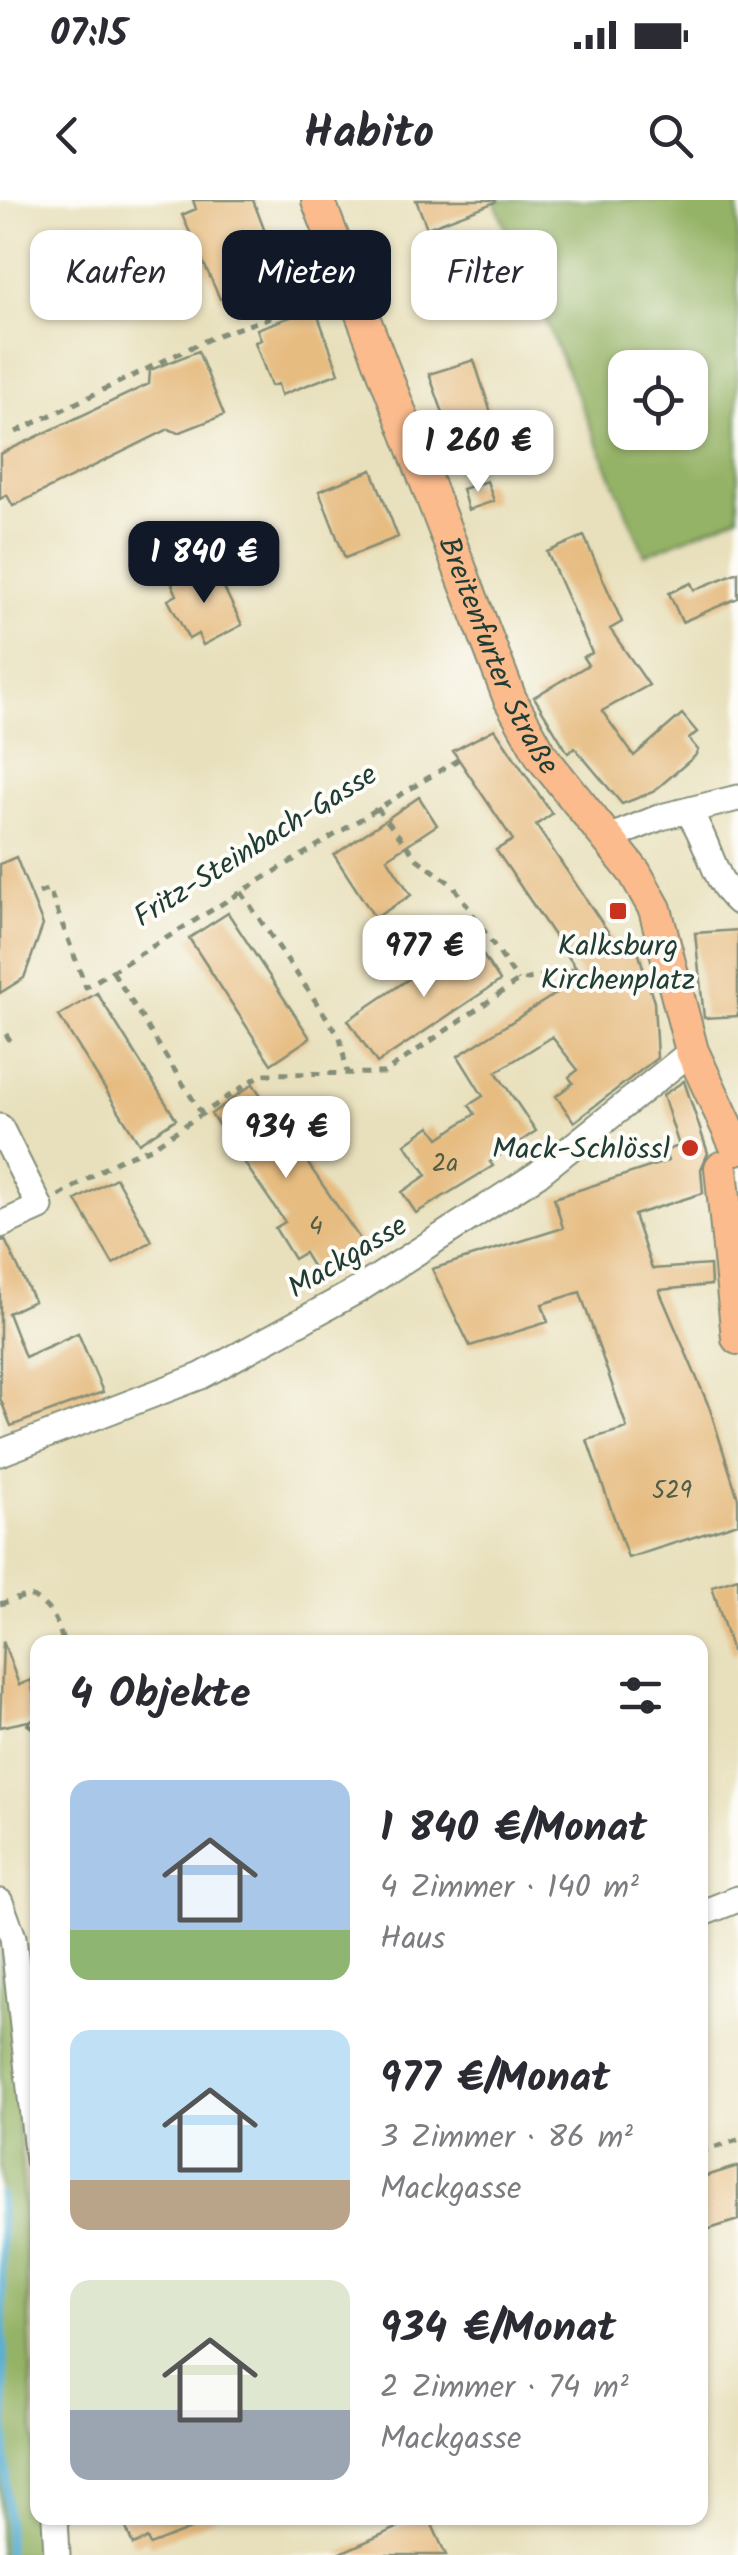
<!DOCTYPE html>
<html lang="de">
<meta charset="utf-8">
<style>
body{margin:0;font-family:Kalam,sans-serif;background:#f7f7f7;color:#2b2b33;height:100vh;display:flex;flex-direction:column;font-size:38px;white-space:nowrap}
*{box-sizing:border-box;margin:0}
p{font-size:32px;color:#7c7c81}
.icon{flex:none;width:55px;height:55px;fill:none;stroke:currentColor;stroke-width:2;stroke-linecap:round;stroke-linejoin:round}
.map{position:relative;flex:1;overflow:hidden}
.sheet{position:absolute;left:30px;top:1435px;width:678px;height:890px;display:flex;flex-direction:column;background:#fff;border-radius:20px;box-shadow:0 2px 8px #0004}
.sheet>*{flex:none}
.guide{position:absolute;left:30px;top:30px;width:680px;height:90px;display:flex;gap:20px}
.buttons{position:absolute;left:608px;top:150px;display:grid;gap:20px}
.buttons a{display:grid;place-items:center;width:100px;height:100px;border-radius:20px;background:#fff;box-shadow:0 2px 8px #0004;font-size:50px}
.price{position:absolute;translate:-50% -85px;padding:0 22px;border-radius:20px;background:#fff;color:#222;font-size:32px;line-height:65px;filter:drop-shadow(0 2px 5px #0008)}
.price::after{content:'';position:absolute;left:50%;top:60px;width:30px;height:22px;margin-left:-15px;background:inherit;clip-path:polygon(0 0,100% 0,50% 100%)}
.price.selected{background:#111827;color:#fff}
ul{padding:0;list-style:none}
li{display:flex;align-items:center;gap:30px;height:250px;padding:0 40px}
li span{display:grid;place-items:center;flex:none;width:280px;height:200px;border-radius:20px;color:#555}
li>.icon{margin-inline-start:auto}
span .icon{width:120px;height:120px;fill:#fffc;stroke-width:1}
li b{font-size:42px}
h2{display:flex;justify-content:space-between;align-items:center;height:120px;padding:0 40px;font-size:42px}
.tag{padding:0 35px;border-radius:20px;background:#fff;box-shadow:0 2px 8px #0004;font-size:35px;line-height:90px}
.tag.selected{background:#111827;color:#fff}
.status{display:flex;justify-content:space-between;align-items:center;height:70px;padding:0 50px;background:#fff;direction:ltr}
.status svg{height:28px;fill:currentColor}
header{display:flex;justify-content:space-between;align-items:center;height:130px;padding:0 40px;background:#fff;font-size:45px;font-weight:700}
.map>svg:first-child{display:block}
</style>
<div class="status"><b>07:15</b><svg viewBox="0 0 49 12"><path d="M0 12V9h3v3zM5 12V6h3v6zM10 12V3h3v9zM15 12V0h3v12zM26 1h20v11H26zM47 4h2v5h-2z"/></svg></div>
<header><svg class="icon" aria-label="back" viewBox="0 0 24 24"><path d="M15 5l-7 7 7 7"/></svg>Habito<svg class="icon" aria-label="search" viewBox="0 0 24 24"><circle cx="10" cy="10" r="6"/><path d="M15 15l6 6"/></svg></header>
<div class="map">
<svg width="738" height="2355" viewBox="0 0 738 2355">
<rect width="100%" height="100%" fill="#fdfcf7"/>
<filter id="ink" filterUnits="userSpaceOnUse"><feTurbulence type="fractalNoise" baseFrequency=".01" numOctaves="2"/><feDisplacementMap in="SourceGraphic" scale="20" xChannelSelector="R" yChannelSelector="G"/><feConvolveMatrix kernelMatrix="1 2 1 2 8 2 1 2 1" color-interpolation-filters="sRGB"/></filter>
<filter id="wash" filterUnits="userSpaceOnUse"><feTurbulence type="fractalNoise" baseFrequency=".0048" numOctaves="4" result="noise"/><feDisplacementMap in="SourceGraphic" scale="40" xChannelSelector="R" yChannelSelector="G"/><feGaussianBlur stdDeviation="2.25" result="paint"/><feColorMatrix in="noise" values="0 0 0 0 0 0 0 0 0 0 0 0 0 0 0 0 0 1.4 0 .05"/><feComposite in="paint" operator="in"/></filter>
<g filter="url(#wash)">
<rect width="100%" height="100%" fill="#e8e0bc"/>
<path fill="#95b366" stroke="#5a784d" stroke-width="2.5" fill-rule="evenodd" d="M 494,0 L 738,0 L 738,316 L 645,355 ZM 625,168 L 690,168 L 690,232 L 625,232 Z
M 0,1744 L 7,1766 L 25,2013 L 39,2355 L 0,2355 Z"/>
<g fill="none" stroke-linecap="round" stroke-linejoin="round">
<path stroke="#57aed3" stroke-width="8" d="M 0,1995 L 8,2355"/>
</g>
<g id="blocks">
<path fill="#e6bc81" d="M 193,0 L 253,0 L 281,74 L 220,99 L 182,15 L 196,9 Z
M 416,0 L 496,0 L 496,2 L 427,28 Z
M 315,108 L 339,173 L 281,195 L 278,184 L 271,186 L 255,142 L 261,140 L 257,129 Z
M 198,151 L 224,215 L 178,233 L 169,229 L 13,306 L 7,295 L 0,299 L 0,254 L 149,184 L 150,170 Z
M 474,160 L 491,213 L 471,219 L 474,231 L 452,238 L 429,174 Z
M 372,270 L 398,337 L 345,358 L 319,291 Z
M 487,281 L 494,301 L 468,310 L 462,289 Z
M 584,336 L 622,422 L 610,429 L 649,485 L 602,511 L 634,556 L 682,514 L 697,532 L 689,539 L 698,550 L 695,556 L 653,592 L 622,604 L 575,548 L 568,553 L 534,497 L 588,465 L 583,457 L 592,453 L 547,352 Z
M 212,363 L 242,425 L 203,445 L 198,434 L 189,439 L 168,400 L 177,395 L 172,384 Z
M 738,372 L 738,398 L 682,422 L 669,393 L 691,383 L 694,390 Z
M 495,529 L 552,614 L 536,625 L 621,751 L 636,745 L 654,802 L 657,858 L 574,922 L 556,896 L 573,883 L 569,877 L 578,870 L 552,837 L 496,872 L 536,931 L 490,962 L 493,966 L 416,1013 L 402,992 L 427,975 L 405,944 L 430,926 L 439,938 L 475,914 L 469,905 L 483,896 L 458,856 L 582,777 L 496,650 L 513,640 L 453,551 Z
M 419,597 L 437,625 L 387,658 L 411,695 L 375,718 L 334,655 Z
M 16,657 L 43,725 L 24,778 L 0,793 L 0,664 Z
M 228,713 L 310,838 L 271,864 L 189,738 Z
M 738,730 L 738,816 L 704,818 L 695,733 Z
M 471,737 L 500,781 L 377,863 L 348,820 Z
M 97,793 L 176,919 L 139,943 L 59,816 Z
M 684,881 L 708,953 L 701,969 L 703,993 L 634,1015 L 652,1069 L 710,1065 L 711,1085 L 659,1090 L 710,1209 L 738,1298 L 738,1323 L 628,1358 L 587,1240 L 627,1228 L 580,1092 L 542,1104 L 548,1122 L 470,1146 L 432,1069 L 563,1028 L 554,998 L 668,961 L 664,951 L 679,946 L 663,895 Z
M 253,884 L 362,1042 L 315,1071 L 304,1053 L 294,1059 L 275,1028 L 285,1022 L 211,914 Z
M 116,978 L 152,1041 L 113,1064 L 76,1000 Z
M 5,1040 L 34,1101 L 8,1113 L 25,1157 L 78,1133 L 103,1192 L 11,1226 L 0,1198 L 0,1041 Z
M 738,1378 L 738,1454 L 733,1455 L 712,1386 Z
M 3,1441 L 19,1485 L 31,1480 L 38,1519 L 0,1527 Z
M 738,1966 L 738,2020 L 700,2032 L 700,1978 Z
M 122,2318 L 215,2318 L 216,2319 L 150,2345 L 147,2339 L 133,2345 Z
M 419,2318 L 429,2318 L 446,2355 L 336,2355 Z"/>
</g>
</g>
<g filter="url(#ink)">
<use href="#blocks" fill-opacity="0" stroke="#848e78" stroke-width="2.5"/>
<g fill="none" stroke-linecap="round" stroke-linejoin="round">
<defs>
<path id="minor" d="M 688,612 C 709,639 712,680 738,702
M 606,639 L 661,617 L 738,598
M 0,927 L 40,1007 L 0,1025
M 0,1253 L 201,1176 L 358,1090 L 538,974 L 692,851
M 0,1702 L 13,1737 L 38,1960
M 700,1714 L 738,1699
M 55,2318 L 57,2355"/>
<g id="major">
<path id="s1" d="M 318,0 L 510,499 L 542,557 L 635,673 L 655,709 L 692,851 L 737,948"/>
<path d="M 721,968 L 738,1138"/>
</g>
</defs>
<use href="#minor" stroke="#848e78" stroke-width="29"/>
<use href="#major" stroke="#848e78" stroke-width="36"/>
<path stroke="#848e78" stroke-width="5" stroke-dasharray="8 8" stroke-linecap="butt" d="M 16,232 L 215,136 L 325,99
M 448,259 L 470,251 L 479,279
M 377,608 L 417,659 L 453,685 L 518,781
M 241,692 L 340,837 L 347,873
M 39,693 L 49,689 L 86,787 L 459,559
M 617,744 L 632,737
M 113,772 L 202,914
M 6,834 L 11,842
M 59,996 L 118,960 L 151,948 L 262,874 L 384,873 L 518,781 L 577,769
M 0,1404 L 29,1395 C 51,1407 57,1419 63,1442
M 27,1523 L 38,1531
M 700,1952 L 738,1940"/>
<use href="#minor" stroke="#fff" stroke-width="25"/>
<use href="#major" stroke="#fbbb8d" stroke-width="32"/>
</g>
</g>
<g fill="#c8321e" stroke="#fdfcf7" stroke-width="4">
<rect x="608" y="701" width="20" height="20" rx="5"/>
<circle cx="690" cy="948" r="10"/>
</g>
<g text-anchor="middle" stroke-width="8" stroke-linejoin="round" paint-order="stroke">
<g font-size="25" fill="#515d47">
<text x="445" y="971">2a</text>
<text x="316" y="1034">4</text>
<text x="672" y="1298">529</text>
</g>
<g font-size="30" fill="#1f3d34" stroke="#fdfcf7">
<text dy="10" stroke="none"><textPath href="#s1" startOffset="490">Breitenfurter Straße</textPath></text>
<text transform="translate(255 645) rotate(-32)" y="10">Fritz-Steinbach-Gasse</text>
<text transform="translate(347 1056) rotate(-31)" y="10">Mackgasse</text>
</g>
<g font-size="30" fill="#1f3d34" stroke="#fdfcf7">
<text x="618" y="755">Kalksburg<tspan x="618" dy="34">Kirchenplatz</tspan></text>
<text x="670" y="958" text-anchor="end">Mack-Schlössl</text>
</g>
</g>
</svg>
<div class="buttons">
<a><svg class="icon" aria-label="locate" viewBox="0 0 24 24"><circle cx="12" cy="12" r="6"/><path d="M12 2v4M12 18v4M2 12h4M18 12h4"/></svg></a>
</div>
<b class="price" style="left:478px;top:295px">1 260 €</b>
<b class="price selected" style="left:204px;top:406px">1 840 €</b>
<b class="price" style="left:424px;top:800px">977 €</b>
<b class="price" style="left:286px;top:981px">934 €</b>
<div class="guide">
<a class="tag">Kaufen</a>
<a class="tag selected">Mieten</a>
<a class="tag">Filter</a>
</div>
<section class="sheet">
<h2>4 Objekte<svg class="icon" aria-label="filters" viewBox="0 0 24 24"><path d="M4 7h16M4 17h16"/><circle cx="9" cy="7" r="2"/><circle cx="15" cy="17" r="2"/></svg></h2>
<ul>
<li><span style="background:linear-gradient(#a9c7e8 75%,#8fb573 0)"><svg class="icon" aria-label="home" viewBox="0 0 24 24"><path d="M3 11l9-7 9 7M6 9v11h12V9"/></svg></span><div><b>1 840 €/Monat</b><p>4 Zimmer · 140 m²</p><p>Haus</p></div></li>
<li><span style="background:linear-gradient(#bfe0f5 75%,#b9a48a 0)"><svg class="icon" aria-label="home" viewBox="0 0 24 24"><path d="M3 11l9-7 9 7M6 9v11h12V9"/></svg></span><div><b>977 €/Monat</b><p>3 Zimmer · 86 m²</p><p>Mackgasse</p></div></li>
<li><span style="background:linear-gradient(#dfe7d0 65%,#9aa5b1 0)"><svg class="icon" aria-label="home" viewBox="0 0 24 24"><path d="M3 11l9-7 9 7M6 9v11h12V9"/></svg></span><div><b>934 €/Monat</b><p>2 Zimmer · 74 m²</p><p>Mackgasse</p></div></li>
</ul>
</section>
</div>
